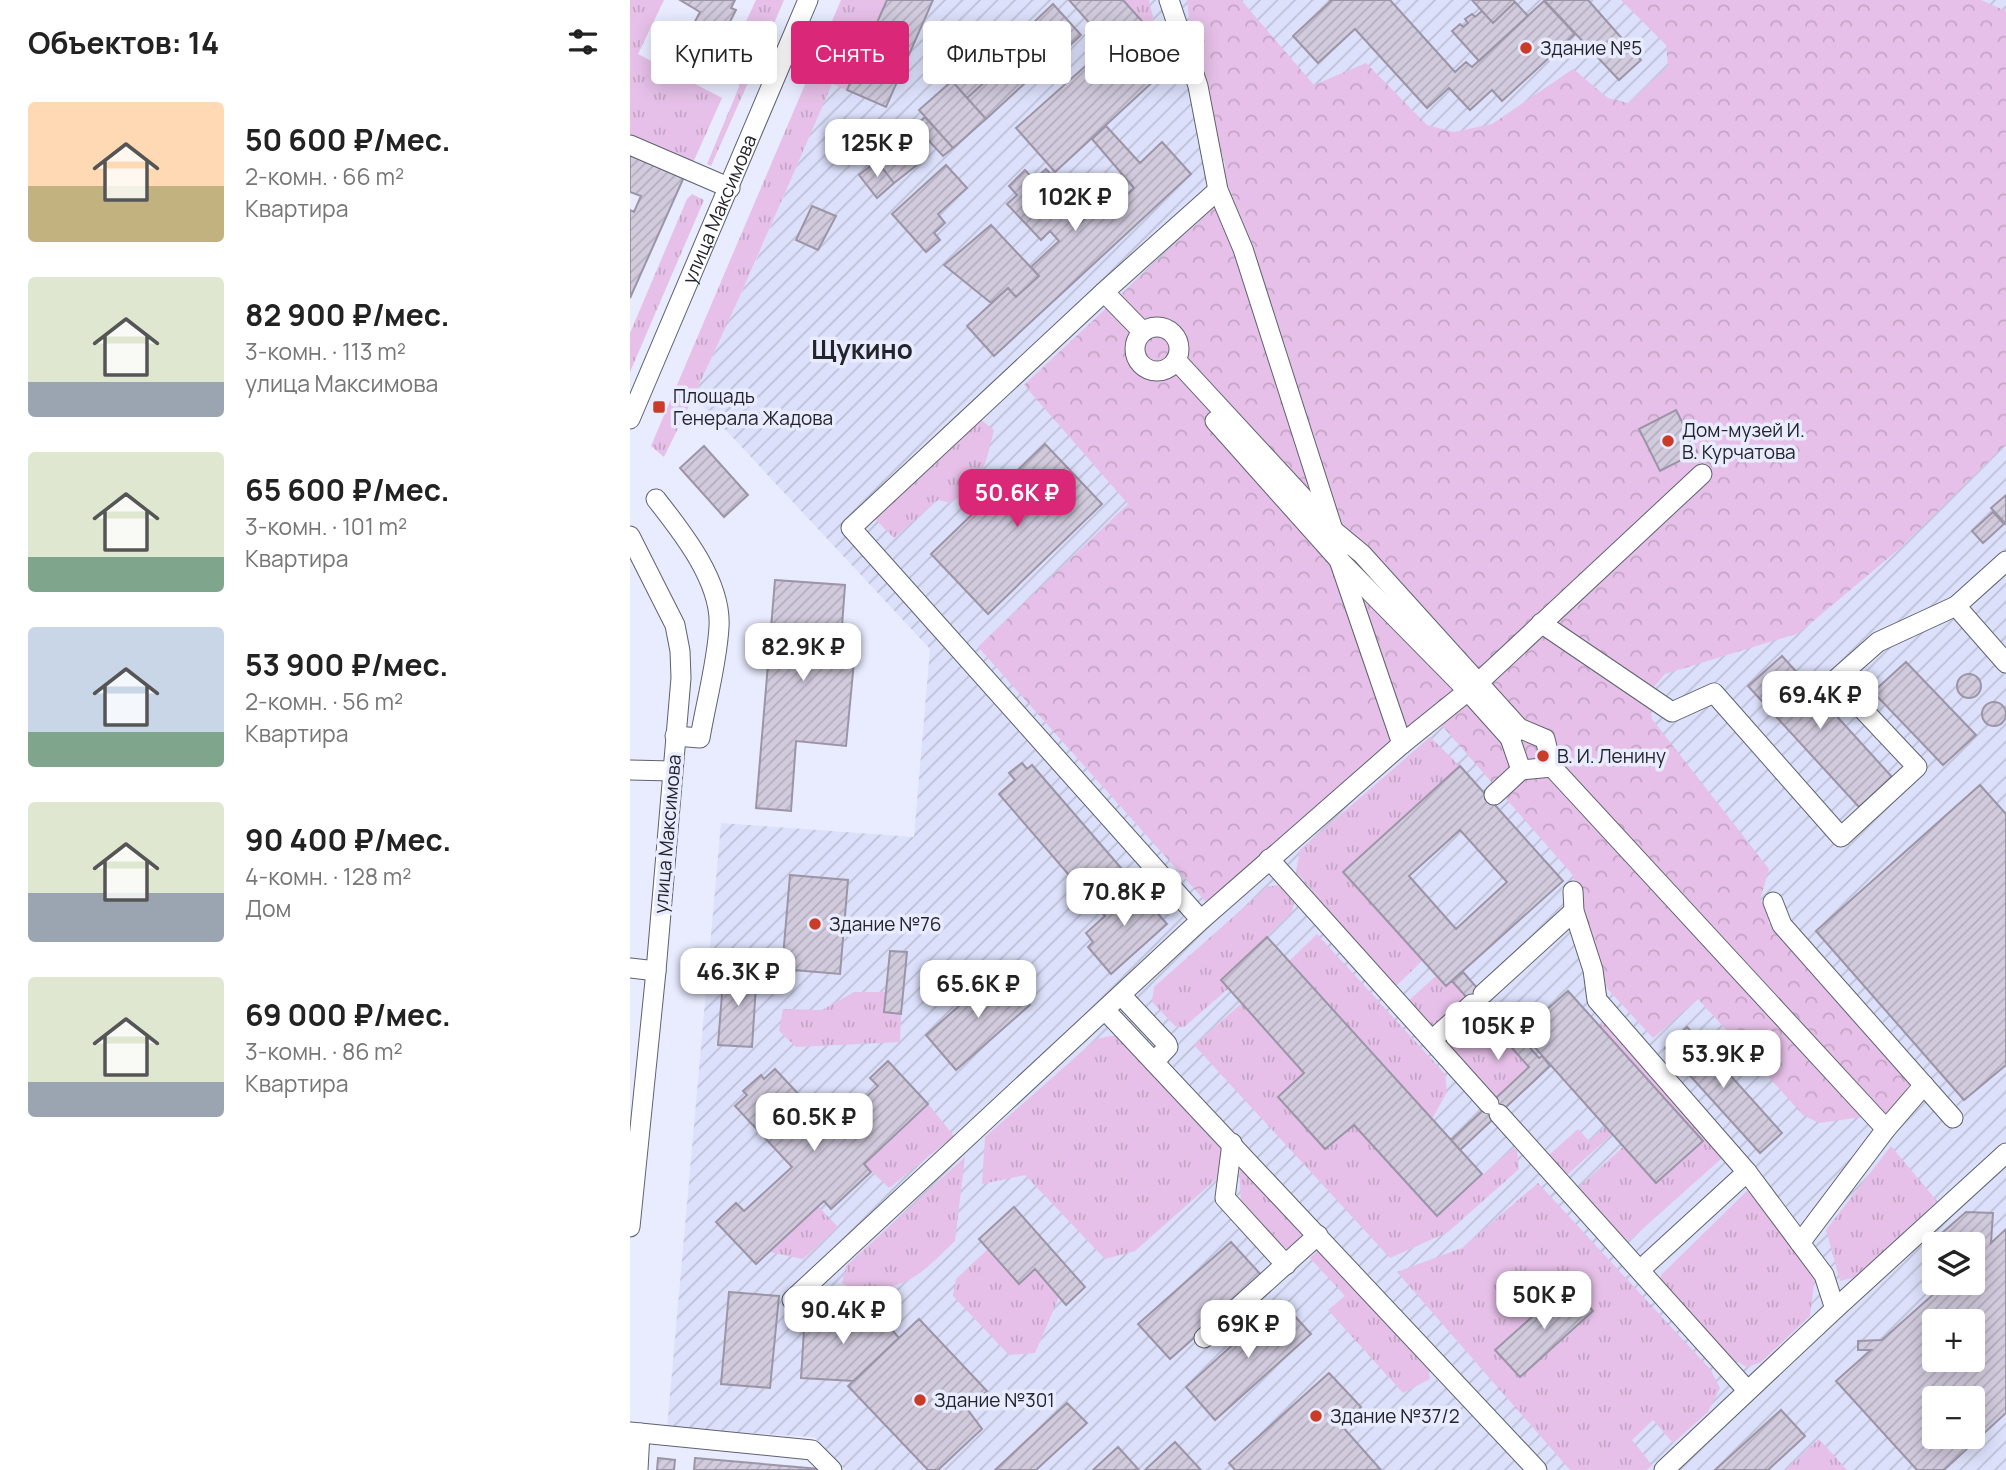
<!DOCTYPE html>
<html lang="ru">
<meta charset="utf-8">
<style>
body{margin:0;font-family:Manrope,sans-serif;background:#f6f6f6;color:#222;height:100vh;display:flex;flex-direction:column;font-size:26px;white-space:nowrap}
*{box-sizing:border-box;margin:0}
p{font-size:23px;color:#767676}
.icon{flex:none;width:38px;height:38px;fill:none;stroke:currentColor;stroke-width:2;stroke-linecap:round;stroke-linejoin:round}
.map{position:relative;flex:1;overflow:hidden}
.side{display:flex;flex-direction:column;background:#fff;width:630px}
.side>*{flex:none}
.banner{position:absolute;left:21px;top:21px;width:665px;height:63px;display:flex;gap:14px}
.controls{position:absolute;left:1292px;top:1232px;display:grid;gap:14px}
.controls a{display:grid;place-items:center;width:63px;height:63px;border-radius:7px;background:#fff;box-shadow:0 4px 18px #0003;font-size:35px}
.price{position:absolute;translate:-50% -60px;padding:0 16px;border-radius:14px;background:#fff;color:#222;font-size:23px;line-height:46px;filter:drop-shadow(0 2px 4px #0008)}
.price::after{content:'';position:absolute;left:50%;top:42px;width:21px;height:16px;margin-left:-10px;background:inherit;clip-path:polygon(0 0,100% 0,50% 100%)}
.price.selected{background:#db2777;color:#fff}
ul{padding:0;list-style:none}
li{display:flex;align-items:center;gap:21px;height:175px;padding:0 28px}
li span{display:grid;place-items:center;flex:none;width:196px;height:140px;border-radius:7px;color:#555}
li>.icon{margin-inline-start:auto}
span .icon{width:84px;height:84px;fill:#fffc;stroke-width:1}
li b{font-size:30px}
h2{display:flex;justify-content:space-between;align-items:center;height:84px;padding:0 28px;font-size:30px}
.chip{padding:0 24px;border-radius:7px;background:#fff;box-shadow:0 4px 18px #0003;font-size:24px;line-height:63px}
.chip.selected{background:#db2777;color:#fff}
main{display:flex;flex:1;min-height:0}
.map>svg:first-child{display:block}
</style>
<main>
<section class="side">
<h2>Объектов: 14<svg class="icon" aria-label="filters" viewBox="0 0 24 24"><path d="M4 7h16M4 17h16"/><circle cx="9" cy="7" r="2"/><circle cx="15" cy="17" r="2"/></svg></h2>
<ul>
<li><span style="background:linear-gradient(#ffd9b3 60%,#c2b280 0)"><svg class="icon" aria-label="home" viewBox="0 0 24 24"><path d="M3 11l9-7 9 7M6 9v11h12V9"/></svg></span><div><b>50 600 ₽/мес.</b><p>2-комн. · 66 m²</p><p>Квартира</p></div></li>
<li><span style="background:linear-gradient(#dfe7d0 75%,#9aa5b1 0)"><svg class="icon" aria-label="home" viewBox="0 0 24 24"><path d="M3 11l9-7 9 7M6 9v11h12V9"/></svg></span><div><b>82 900 ₽/мес.</b><p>3-комн. · 113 m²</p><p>улица Максимова</p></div></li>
<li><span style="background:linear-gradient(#dfe7d0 75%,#7fa58c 0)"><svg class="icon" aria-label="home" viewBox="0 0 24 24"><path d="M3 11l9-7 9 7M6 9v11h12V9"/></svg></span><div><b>65 600 ₽/мес.</b><p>3-комн. · 101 m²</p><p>Квартира</p></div></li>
<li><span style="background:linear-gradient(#c9d6e8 75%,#7fa58c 0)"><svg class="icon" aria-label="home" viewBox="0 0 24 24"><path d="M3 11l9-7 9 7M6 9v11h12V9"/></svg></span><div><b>53 900 ₽/мес.</b><p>2-комн. · 56 m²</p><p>Квартира</p></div></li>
<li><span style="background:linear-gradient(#dfe7d0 65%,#9aa5b1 0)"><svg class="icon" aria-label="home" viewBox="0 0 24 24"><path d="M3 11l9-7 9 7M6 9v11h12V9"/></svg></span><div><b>90 400 ₽/мес.</b><p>4-комн. · 128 m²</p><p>Дом</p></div></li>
<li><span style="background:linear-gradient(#dfe7d0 75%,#9aa5b1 0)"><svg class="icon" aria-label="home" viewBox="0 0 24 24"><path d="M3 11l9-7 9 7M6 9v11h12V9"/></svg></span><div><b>69 000 ₽/мес.</b><p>3-комн. · 86 m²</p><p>Квартира</p></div></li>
</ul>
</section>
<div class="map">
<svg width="1376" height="1470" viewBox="0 0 1376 1470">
<defs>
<pattern id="industrial-furrows" width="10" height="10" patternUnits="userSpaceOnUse" patternTransform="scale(1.75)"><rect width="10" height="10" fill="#dce0fa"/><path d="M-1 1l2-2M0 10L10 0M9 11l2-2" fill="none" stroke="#bdc0d6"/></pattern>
<pattern id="grass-tufts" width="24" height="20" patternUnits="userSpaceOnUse" patternTransform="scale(1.75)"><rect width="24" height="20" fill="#e6c0e8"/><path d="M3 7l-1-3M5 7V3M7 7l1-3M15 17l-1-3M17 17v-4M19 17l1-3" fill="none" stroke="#c5a5c7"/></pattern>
<pattern id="forest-crowns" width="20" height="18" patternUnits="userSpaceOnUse" patternTransform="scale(1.75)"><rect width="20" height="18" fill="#e6c0e8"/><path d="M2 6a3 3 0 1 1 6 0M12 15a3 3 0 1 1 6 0" fill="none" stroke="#c5a5c7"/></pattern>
<pattern id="building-hatch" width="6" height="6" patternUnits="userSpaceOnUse" patternTransform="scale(1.75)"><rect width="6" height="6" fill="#d1cbdd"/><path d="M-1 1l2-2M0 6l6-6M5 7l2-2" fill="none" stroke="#b3aebe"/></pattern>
</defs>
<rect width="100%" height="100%" fill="#e9ebff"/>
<path fill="url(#industrial-furrows)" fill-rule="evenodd" d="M 257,0 L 1376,0 L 1376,1470 L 215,1470 L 184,1437 L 37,1428 L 91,823 L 284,837 L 300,649 L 64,396 L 128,256 L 202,83 L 217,90 ZM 1304,1244 L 1342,1244 L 1342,1283 L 1304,1283 ZM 1304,1321 L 1342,1321 L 1342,1360 L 1304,1360 ZM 1304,1398 L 1342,1398 L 1342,1437 L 1304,1437 Z"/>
<path fill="url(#grass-tufts)" d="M 0,0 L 34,0 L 8,54 L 92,98 L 61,167 L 0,141 Z
M 126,0 L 154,0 L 131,54 L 111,40 L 111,32 Z
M 211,0 L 257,0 L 217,90 L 202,84 C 148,209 95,335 34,457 L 21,446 Z
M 493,0 L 519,0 L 528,39 Z
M 105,61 L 114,62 L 125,67 L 81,166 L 77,164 L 109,87 L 109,80 L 101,69 Z
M 62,194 L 74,200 L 0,372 L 0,333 L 57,199 Z
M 350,419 L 364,430 C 355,467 353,480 321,503 L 308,500 L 264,538 L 245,519 Z
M 800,737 L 830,766 L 714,872 L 793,960 L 765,987 L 666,872 L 670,850 Z
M 648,885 L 664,903 L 662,912 L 592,979 L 599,988 L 554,1027 L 545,1026 L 522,1002 L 524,987 L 637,887 Z
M 687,934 L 815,1074 L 817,1092 L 802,1119 L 659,961 Z
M 807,975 L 816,986 L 822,981 L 837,998 L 802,1028 L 778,1001 Z
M 224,992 L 256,992 L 254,1012 L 271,1014 L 270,1042 L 166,1047 L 149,1031 L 153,1009 L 192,1010 Z
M 612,1003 L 674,1073 L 648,1097 L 724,1125 L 806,1216 L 883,1148 L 887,1150 L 889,1169 L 818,1232 L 760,1258 L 564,1045 Z
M 848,1011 L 899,1067 L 864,1100 L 817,1049 L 817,1038 Z
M 977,1019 L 1091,1150 L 1091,1159 L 1000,1240 L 989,1242 L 947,1194 L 949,1187 L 993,1147 L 1026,1183 L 1072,1141 L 969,1026 Z
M 486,1035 L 596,1153 L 593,1173 L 505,1251 L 475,1259 L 395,1175 L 352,1184 L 355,1137 L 466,1039 Z
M 298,1104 L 324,1136 L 259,1188 L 234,1164 Z
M 975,1127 L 982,1134 L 937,1175 L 926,1172 L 919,1162 L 920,1154 L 948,1129 L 959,1141 Z
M 1261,1146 L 1307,1201 L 1230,1276 L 1210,1281 L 1196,1230 Z
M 335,1157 L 325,1241 C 297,1267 283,1287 243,1289 C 230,1290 224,1290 212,1283 L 216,1266 Z
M 609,1161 L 668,1225 L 673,1241 L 663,1250 L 646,1245 L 611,1207 Z
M 908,1183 L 1080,1369 L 1090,1388 L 1078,1412 L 1043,1443 L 1023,1420 L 1002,1440 L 1022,1465 L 1016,1470 L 940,1470 L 767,1272 L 832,1248 Z
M 1117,1191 L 1126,1192 L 1185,1275 L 1180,1316 L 1131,1362 L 1117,1367 L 1101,1358 L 1031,1284 L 1031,1275 Z
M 188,1206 L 208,1227 L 173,1259 L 139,1252 Z
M 358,1249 L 389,1283 L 405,1269 L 429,1297 L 405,1353 L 379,1355 L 323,1296 L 326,1279 Z
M 688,1250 L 798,1368 L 800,1379 L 773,1393 L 698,1310 L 715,1296 L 680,1258 Z
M 1189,1439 L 1217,1470 L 1155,1470 Z"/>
<path fill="url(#forest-crowns)" d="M 557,0 L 611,0 L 684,85 L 736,63 L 797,125 L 824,132 L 862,124 L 943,69 L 978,98 L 998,103 L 1038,66 L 1036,45 L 991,0 L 1351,0 L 1376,11 L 1376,444 L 1269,549 L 1169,633 L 1035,674 L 1017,695 L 1022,719 L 1139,869 L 1130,900 L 1142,915 L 1138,923 L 1279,1081 L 1275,1096 L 1254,1114 L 1189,1123 L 1173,1115 L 1068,999 L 1023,1038 L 972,983 L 953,903 L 942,874 L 800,712 L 576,902 L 348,647 L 498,504 L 394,385 L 594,198 L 595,165 L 561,35 Z"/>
<path fill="url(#building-hatch)" stroke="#9c95a7" stroke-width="2" fill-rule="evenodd" d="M 50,0 L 105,0 L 101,8 L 106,10 L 73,74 L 70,73 L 67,79 L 23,57 L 34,35 L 53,44 L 70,12 Z
M 257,0 L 303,0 L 256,107 L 217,90 Z
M 439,0 L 493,0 L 528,39 L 552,55 L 425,172 L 386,128 L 479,45 Z
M 700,0 L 760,0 L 825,72 L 836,62 L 842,67 L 914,1 L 945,34 L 872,101 L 862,90 L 840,110 L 819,88 L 797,108 L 725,29 L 688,63 L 663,36 L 701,1 Z
M 842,0 L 883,0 L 885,2 L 863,23 Z
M 914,0 L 958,0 L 1011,60 L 989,80 Z
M 885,2 L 898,16 L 849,61 L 822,31 L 830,24 L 833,27 L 838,23 L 835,19 L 842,14 L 845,17 L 852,11 L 863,23 Z
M 423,4 L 451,35 L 432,53 L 403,23 Z
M 384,25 L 399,42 L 337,98 L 322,81 Z
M 399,42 L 418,62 L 356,119 L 337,98 Z
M 322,81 L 356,119 L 323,148 L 289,110 Z
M 295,117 L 323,148 L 313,156 L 285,126 Z
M 476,126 L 510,163 L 532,142 L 561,174 L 364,356 L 337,326 L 378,288 L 386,297 L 409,276 L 401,267 L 429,241 L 420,231 L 411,240 L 377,204 L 387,195 L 379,186 L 395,170 L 404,180 L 416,169 L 449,205 L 437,216 L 447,226 L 472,202 L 480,210 L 504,188 L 462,139 Z
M 276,139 L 292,161 L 264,183 L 247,161 Z
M 0,154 L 54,177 L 0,298 L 0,210 L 4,212 L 11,196 L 0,192 Z
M 247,161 L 264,183 L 247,198 L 229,175 Z
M 316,165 L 337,188 L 308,214 L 315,223 L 304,233 L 310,240 L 296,252 L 262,214 Z
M 182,206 L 206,216 L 188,250 L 166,240 Z
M 361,225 L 409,276 L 386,297 L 378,288 L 361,303 L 314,265 Z
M 1046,410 L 1067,452 L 1030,471 L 1009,429 Z
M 415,444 L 472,504 L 358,614 L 301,554 Z
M 74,446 L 118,495 L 94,517 L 50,468 Z
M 1376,495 L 1376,524 L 1361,508 Z
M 1363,512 L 1374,524 L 1353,543 L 1342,531 Z
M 145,580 L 215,585 L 211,640 L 226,640 L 216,746 L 166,741 L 161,811 L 126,808 Z
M 1152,656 L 1262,777 L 1229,807 L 1118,686 Z
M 1276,662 L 1346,735 L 1313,765 L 1243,692 Z
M1327 686a12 12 0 1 1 24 0a12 12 0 1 1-24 0Z
M1352 714a12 12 0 1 1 24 0a12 12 0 1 1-24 0Z
M 392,763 L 397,769 L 402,765 L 491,868 L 458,897 L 369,794 L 385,780 L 379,773 Z
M 830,766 L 933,881 L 816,986 L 713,872 ZM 830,830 L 877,882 L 826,929 L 779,876 Z
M 1350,785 L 1376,814 L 1376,1065 L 1334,1100 L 1186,931 Z
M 160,875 L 218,880 L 210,974 L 152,969 Z
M 501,883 L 537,924 L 481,974 L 458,947 L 463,942 L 456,933 L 475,916 L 470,910 Z
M 637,937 L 852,1174 L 807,1216 L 724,1125 L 695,1149 L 648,1097 L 674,1073 L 591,980 Z
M 260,951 L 277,952 L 271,1014 L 254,1012 Z
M 94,968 L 127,970 L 122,1047 L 88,1045 Z
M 370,970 L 400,1005 L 326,1070 L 296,1035 Z
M 833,972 L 909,1058 L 912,1056 L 920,1066 L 830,1150 L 821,1140 L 899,1067 L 822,981 Z
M 938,991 L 1073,1141 L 1026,1183 L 891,1032 Z
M 1057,1027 L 1152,1133 L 1130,1153 L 1035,1048 Z
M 258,1061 L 298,1104 L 234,1164 L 241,1172 L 201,1209 L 194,1201 L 126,1264 L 86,1222 L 106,1203 L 114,1211 L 162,1167 L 105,1106 L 117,1095 L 113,1091 L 131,1075 L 134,1079 L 145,1069 L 201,1129 L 248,1086 L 240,1078 Z
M 384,1207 L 455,1287 L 436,1305 L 405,1269 L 389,1284 L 349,1239 Z
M 1336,1212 L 1363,1213 L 1361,1243 L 1376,1229 L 1376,1413 L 1314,1470 L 1287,1470 L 1206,1381 L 1241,1350 L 1228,1350 L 1228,1341 L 1252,1340 L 1316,1283 L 1342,1283 L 1342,1244 L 1312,1244 L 1312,1233 ZM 1304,1321 L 1342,1321 L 1342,1360 L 1304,1360 ZM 1304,1398 L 1342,1398 L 1342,1437 L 1304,1437 Z
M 601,1242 L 633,1277 L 540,1359 L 508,1324 Z
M 939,1284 L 963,1311 L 890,1377 L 865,1350 Z
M 99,1292 L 149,1296 L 140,1388 L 91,1384 Z
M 651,1301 L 681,1334 L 585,1420 L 556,1387 Z
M 175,1314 L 252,1318 L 269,1338 L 224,1381 L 171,1378 Z
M 289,1319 L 357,1391 L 338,1410 L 352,1429 L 308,1470 L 298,1470 L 218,1386 Z
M 699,1373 L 731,1407 L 711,1425 L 751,1470 L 605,1470 L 599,1463 Z
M 437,1403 L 457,1423 L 406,1470 L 365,1470 Z
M 1151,1410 L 1175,1436 L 1138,1470 L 1085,1470 Z
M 545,1442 L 571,1470 L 515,1470 Z
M 488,1447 L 509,1470 L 463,1470 Z
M 28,1458 L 45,1460 L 44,1470 L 27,1470 Z
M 65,1458 L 189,1469 L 189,1470 L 64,1470 Z"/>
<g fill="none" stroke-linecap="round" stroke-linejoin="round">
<defs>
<g id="minor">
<path d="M 0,145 L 100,188"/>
<path d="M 474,292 L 513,332"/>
<circle cx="527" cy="349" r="22"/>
<path d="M 546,360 L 703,530 L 732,554 L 889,728 L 915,739 L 922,767 L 891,770 L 880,738 L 889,728"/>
<path id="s1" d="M 0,419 L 178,0"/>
<path d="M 585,421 L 709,560 L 837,690 L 880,738"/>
<path d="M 26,499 C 52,532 92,582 89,627 C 87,663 76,702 70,738 L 45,736"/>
<path d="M 0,536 L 45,625 L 50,651 L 51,678 L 26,971 L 0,1227"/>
<path d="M 1326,606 L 1376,663"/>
<path d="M 911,623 L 1042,712 L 1084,693 L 1211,837 L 1287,767 L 1205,680 L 1248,642 L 1326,606 L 1376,561"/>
<path d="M 772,744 L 849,682 L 1072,474"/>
<path d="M 922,767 L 1256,1129"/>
<path d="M 0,770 L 42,771"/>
<path d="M 864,795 L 891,770"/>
<path d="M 639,859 L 859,1104"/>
<path d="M 943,891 L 944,911 L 963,970 L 967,1000 L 1117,1172 L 1194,1275 L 1205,1309"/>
<path d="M 1143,902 L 1152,925 L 1323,1118"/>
<path d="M 571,920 L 221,528 L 474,292 L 588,190"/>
<path d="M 0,968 L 26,971"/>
<path d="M 853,994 L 944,911"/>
<path d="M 491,995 L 537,1044 L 538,1047 L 524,1062"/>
<path d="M 475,1010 L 907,1470"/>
<path d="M 802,1040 L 842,1004"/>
<path d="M 869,1114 L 1117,1390"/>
<path d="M 602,1143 L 595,1198 L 656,1265"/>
<path d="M 1170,1243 L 1256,1129 L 1294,1085"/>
<path d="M 1010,1270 L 1117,1172"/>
<path d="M 162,1300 L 571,920 L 772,744 L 709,560 L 703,530 L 613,249 L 588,190 L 568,86 L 539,0"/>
<path d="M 574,1338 L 688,1235"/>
<path d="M 0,1432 L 182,1450 L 202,1470"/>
<path d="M 8,1470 L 10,1433"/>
<path d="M 1034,1470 L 1205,1309 L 1376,1153"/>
</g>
</defs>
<use href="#minor" stroke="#5e6171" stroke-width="21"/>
<use href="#minor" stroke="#fff" stroke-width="19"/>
</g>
<g fill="#c93d28" stroke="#e9ebff" stroke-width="2.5">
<circle cx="896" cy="48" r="7"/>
<rect x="22" y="400" width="14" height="14" rx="3.5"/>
<circle cx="1038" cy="441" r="7"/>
<circle cx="913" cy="756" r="7"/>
<circle cx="185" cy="924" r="7"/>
<circle cx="290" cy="1400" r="7"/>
<circle cx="686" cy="1416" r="7"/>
</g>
<g text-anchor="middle" stroke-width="7" stroke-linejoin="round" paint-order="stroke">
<g font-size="19" fill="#24252c" stroke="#e9ebff" text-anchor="start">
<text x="910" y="55">Здание №5</text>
<text x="43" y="403">Площадь<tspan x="43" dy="22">Генерала Жадова</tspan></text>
<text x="1052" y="437">Дом-музей И.<tspan x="1052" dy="22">В. Курчатова</tspan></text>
<text x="927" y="763">В. И. Ленину</text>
<text x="199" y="931">Здание №76</text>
<text x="304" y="1407">Здание №301</text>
<text x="700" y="1423">Здание №37/2</text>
</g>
<g font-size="19" fill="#24252c" stroke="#e9ebff">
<text dy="7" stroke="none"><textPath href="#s1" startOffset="228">улица Максимова</textPath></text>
<text transform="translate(37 834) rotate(-85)" y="7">улица Максимова</text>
</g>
<g font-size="26" font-weight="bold" fill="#24252c" stroke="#e9ebff">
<text x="232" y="359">Щукино</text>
</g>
</g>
</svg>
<div class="controls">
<a><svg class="icon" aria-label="layers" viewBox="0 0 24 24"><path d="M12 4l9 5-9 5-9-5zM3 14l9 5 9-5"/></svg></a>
<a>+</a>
<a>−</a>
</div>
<b class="price" style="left:247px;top:179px">125K ₽</b>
<b class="price" style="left:445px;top:233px">102K ₽</b>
<b class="price selected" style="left:387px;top:529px">50.6K ₽</b>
<b class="price" style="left:173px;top:683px">82.9K ₽</b>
<b class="price" style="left:1190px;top:731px">69.4K ₽</b>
<b class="price" style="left:494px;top:928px">70.8K ₽</b>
<b class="price" style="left:108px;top:1008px">46.3K ₽</b>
<b class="price" style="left:348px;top:1020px">65.6K ₽</b>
<b class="price" style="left:868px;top:1062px">105K ₽</b>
<b class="price" style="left:1093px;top:1090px">53.9K ₽</b>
<b class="price" style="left:184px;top:1153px">60.5K ₽</b>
<b class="price" style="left:914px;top:1331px">50K ₽</b>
<b class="price" style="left:213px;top:1346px">90.4K ₽</b>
<b class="price" style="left:618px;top:1360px">69K ₽</b>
<div class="banner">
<a class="chip">Купить</a>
<a class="chip selected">Снять</a>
<a class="chip">Фильтры</a>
<a class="chip">Новое</a>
</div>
</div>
</main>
